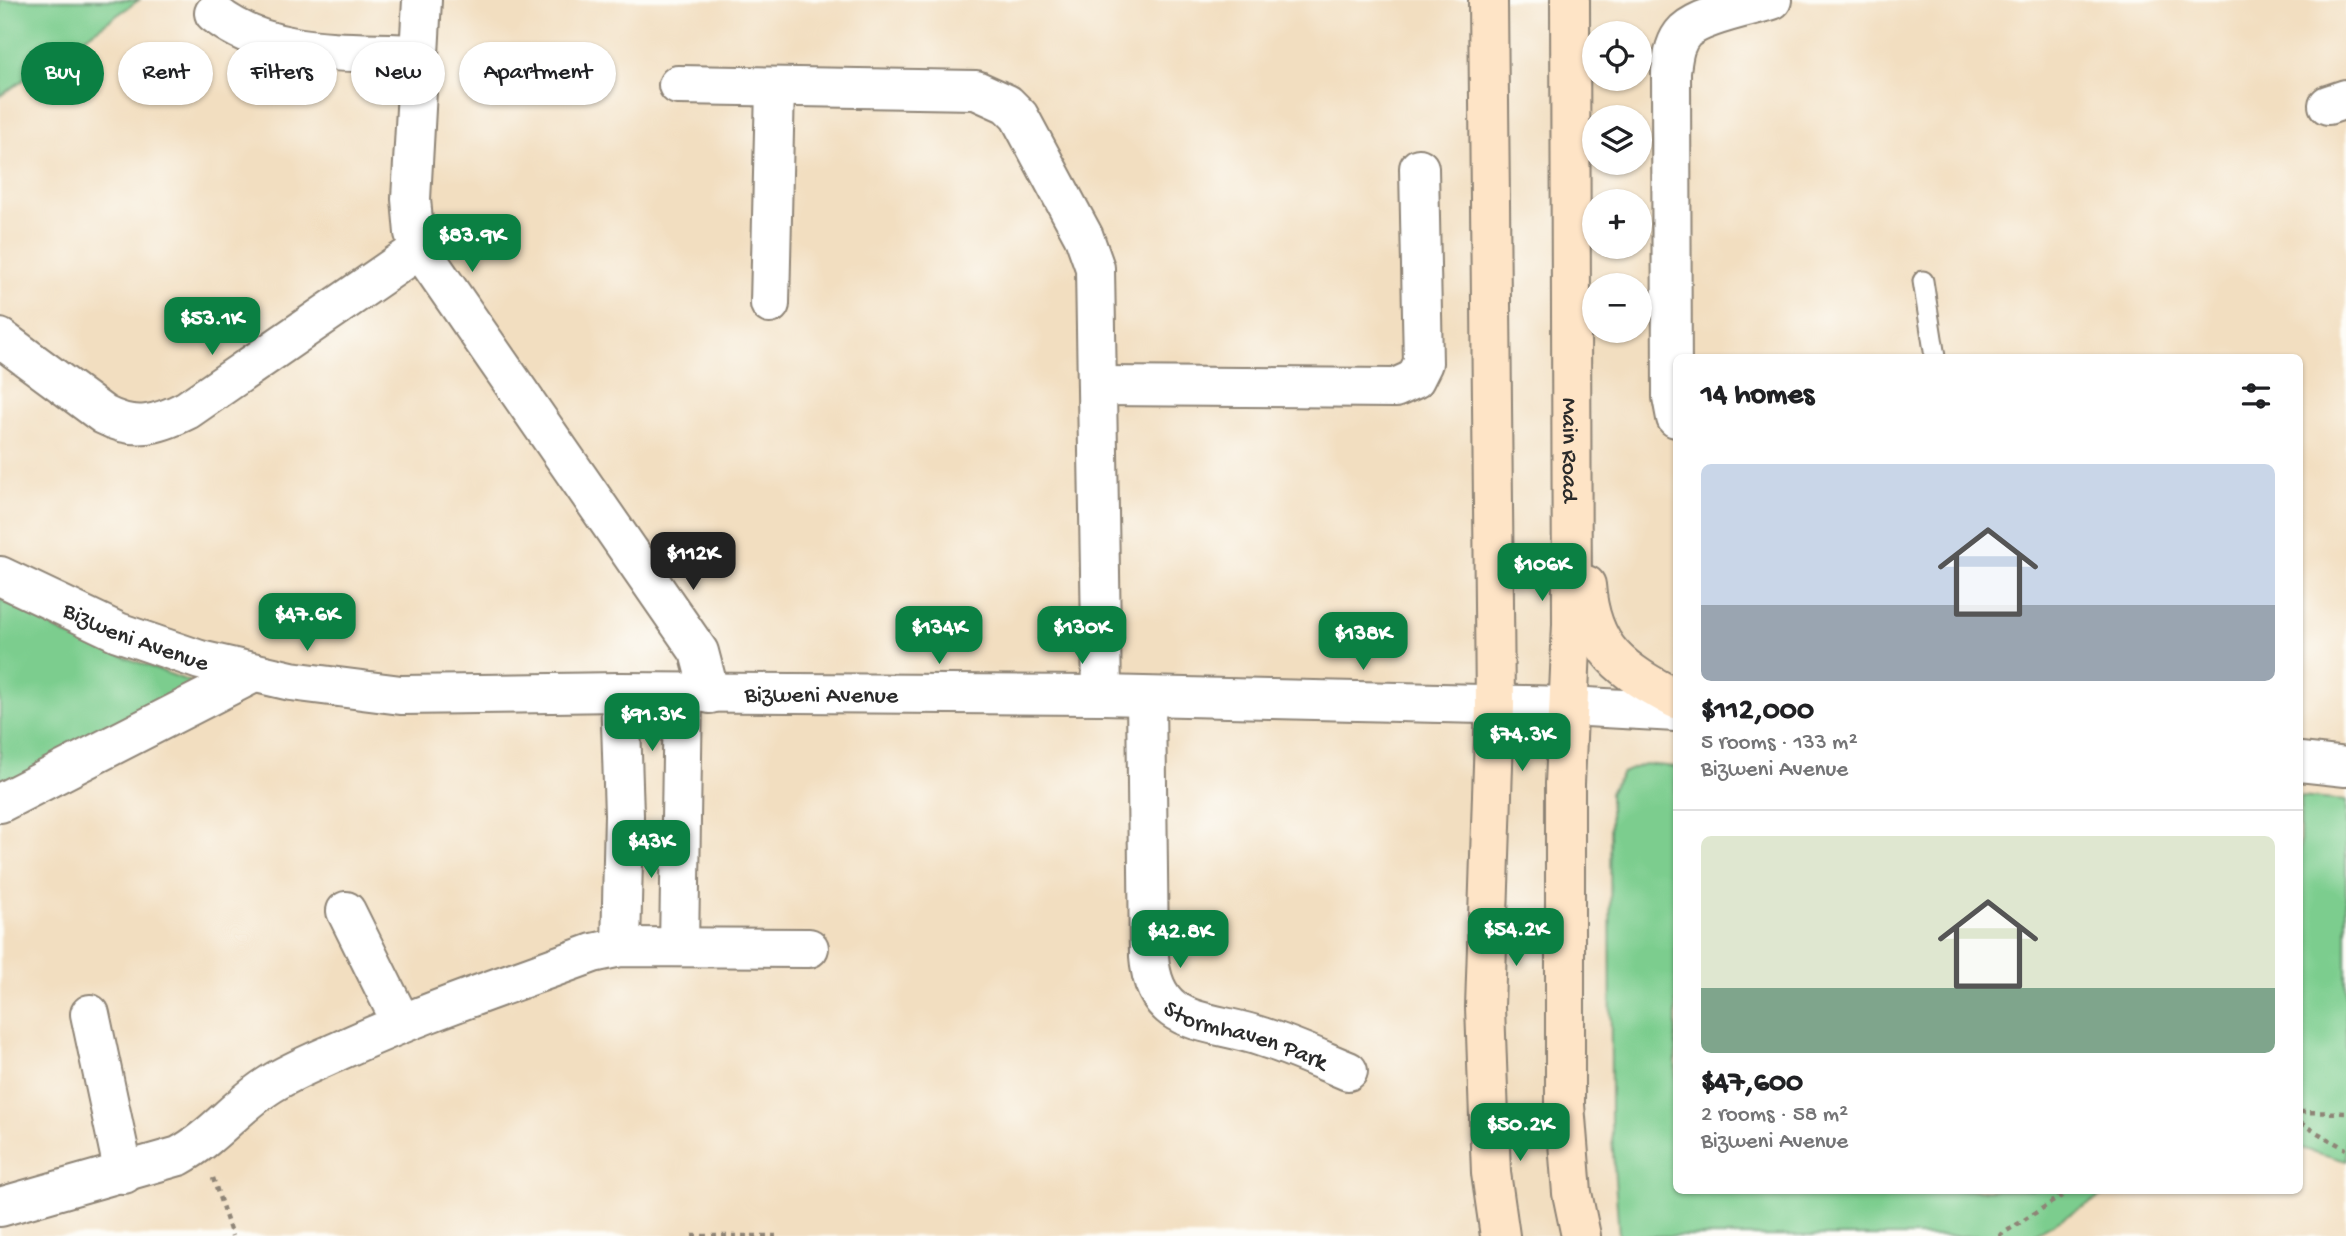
<!DOCTYPE html>
<meta charset="utf-8">
<style>
body{margin:0;font-family:"Gochi Hand",sans-serif;background:#f2f2f2;color:#202124;height:100vh;display:flex;flex-direction:column;font-size:26px;white-space:nowrap}
*{box-sizing:border-box;margin:0}
p{font-size:23px;color:#757577}
.icon{flex:none;width:38px;height:38px;fill:none;stroke:currentColor;stroke-width:2;stroke-linecap:round;stroke-linejoin:round}
.map{position:relative;flex:1;overflow:hidden}
.details{position:absolute;left:1673px;top:354px;width:630px;height:840px;display:flex;flex-direction:column;background:#fff;border-radius:10px;box-shadow:0 2px 5px #0004}
.details>*{flex:none}
.hud{position:absolute;left:21px;top:42px;width:665px;height:63px;display:flex;gap:14px}
.fabs{position:absolute;left:1582px;top:21px;display:grid;gap:14px}
.fabs a{display:grid;place-items:center;width:70px;height:70px;border-radius:50%;background:#fff;box-shadow:0 2px 5px #0004;font-size:35px}
.price{position:absolute;translate:-50% -60px;padding:0 16px;border-radius:14px;background:#0b8043;color:#fff;font-size:23px;line-height:46px;filter:drop-shadow(0 2px 4px #0008)}
.price::after{content:'';position:absolute;left:50%;top:42px;width:21px;height:16px;margin-left:-10px;background:inherit;clip-path:polygon(0 0,100% 0,50% 100%)}
.price.on{background:#222;color:#fff}
ul{padding:0;list-style:none}
li{display:grid;align-content:center;gap:14px;height:371px;padding:0 28px}
li+li{border-top:2px solid #e0e0e0}
li span{display:grid;place-items:center;height:217px;border-radius:10px;color:#555}
li>.icon{margin-inline-start:auto}
span .icon{width:126px;height:126px;fill:#fffc;stroke-width:1}
li b{font-size:30px}
h2{display:flex;justify-content:space-between;align-items:center;height:84px;padding:0 28px;font-size:30px}
.tag{padding:0 24px;border-radius:32px;background:#fff;box-shadow:0 2px 5px #0004;font-size:24px;line-height:63px}
.tag.on{background:#0b8043;color:#fff}
.map>svg:first-child{display:block}
</style>
<div class="map">
<svg width="2346" height="1236" viewBox="0 0 2346 1236">
<rect width="100%" height="100%" fill="#fdfcf7"/>
<filter id="ink" filterUnits="userSpaceOnUse"><feTurbulence type="fractalNoise" baseFrequency=".0143" numOctaves="2"/><feDisplacementMap in="SourceGraphic" scale="14" xChannelSelector="R" yChannelSelector="G"/><feConvolveMatrix kernelMatrix="1 2 1 2 8 2 1 2 1" color-interpolation-filters="sRGB"/></filter>
<filter id="wash" filterUnits="userSpaceOnUse"><feTurbulence type="fractalNoise" baseFrequency=".00686" numOctaves="4" result="noise"/><feDisplacementMap in="SourceGraphic" scale="28" xChannelSelector="R" yChannelSelector="G"/><feGaussianBlur stdDeviation="1.57" result="paint"/><feColorMatrix in="noise" values="0 0 0 0 0 0 0 0 0 0 0 0 0 0 0 0 0 1.4 0 .05"/><feComposite in="paint" operator="in"/></filter>
<g filter="url(#wash)">
<rect width="100%" height="100%" fill="#f2dec0"/>
<path fill="#7bcd8e" stroke="#537c5c" stroke-width="2" d="M 0,0 L 139,0 L 0,96 Z
M 0,599 L 69,636 L 196,684 L 0,789 Z
M 1644,764 L 1676,767 L 1676,1190 L 2113,1190 L 2031,1236 L 1619,1236 L 1611,1123 L 1610,792 L 1622,773 Z
M 2300,797 L 2346,801 L 2346,1161 L 2300,1148 Z"/>
</g>
<g filter="url(#ink)">
<g fill="none" stroke-linecap="round" stroke-linejoin="round">
<defs>
<path id="service" d="M 1923,281 L 1935,357"/>
<g id="minor">
<path d="M 422,0 L 411,199 L 414,233 L 420,249 L 699,652 L 710,694"/>
<path d="M 214,13 C 270,59 350,50 418,54"/>
<path d="M 678,85 L 976,90 L 1007,104 L 1019,116 L 1084,237 L 1095,268 L 1102,695"/>
<path d="M 2328,105 L 2346,99"/>
<path d="M 770,304 L 775,87"/>
<path d="M 0,338 L 104,415 C 135,431 157,425 187,410 L 420,249"/>
<path d="M 1098,386 L 1395,388 L 1415,379 L 1423,363 L 1419,168"/>
<path d="M 1676,418 L 1672,397 L 1671,71 C 1673,57 1674,42 1685,31 C 1702,15 1750,7 1772,0"/>
<path d="M 620,692 L 624,815 L 621,947"/>
<path id="s1" d="M 1146,697 L 1149,956 C 1154,1029 1208,1018 1262,1037 C 1291,1046 1319,1059 1348,1071"/>
<path d="M 0,803 L 254,673"/>
<path d="M 346,911 L 401,1022"/>
<path d="M 679,947 L 683,693"/>
<path d="M 90,1014 L 124,1174"/>
<path d="M 0,1207 L 179,1156 C 214,1137 237,1105 271,1084 C 293,1070 319,1060 343,1049 C 424,1012 509,984 593,953 L 621,947 L 809,948"/>
</g>
<g id="tertiary">
<path id="s2" d="M 0,576 L 118,632 L 200,660 L 291,681 L 401,695 L 620,692 L 1102,695 L 1569,706 L 1676,712"/>
<path d="M 2300,762 L 2346,767"/>
</g>
<g id="secondary">
<path d="M 1488,0 L 1495,705 L 1485,1007 L 1491,1173 L 1500,1236"/>
<path id="s3" d="M 1570,0 L 1572,624 L 1565,784 L 1565,1105 L 1572,1193 L 1581,1236"/>
<path d="M 1586,585 C 1591,651 1622,670 1676,699"/>
</g>
</defs>
<use href="#service" stroke="#8e8476" stroke-width="23"/>
<use href="#minor" stroke="#8e8476" stroke-width="42"/>
<use href="#tertiary" stroke="#8e8476" stroke-width="42"/>
<use href="#secondary" stroke="#8e8476" stroke-width="42"/>
<path stroke="#8e8476" stroke-width="4.5" stroke-dasharray="5 5" stroke-linecap="butt" d="M 2300,1112 L 2346,1113
M 2300,1123 L 2346,1149
M 213,1178 L 232,1236
M 692,1236 L 776,1236
M 1999,1236 L 2071,1190"/>
<use href="#service" stroke="#fff" stroke-width="19"/>
<use href="#minor" stroke="#fff" stroke-width="38"/>
<use href="#tertiary" stroke="#fff" stroke-width="38"/>
<use href="#secondary" stroke="#fee4c6" stroke-width="38"/>
</g>
</g>
<g text-anchor="middle" stroke-width="6" stroke-linejoin="round" paint-order="stroke">
<g font-size="24" fill="#2b2b2b" stroke="#fdfcf7">
<text dy="8" stroke="none"><textPath href="#s3" startOffset="450">Main Road</textPath></text>
<text dy="8" stroke="none"><textPath href="#s2" startOffset="149">Bizweni Avenue</textPath></text>
<text dy="8" stroke="none"><textPath href="#s2" startOffset="842">Bizweni Avenue</textPath></text>
<text dy="8" stroke="none"><textPath href="#s1" startOffset="397">Stormhaven Park</textPath></text>
</g>
</g>
</svg>
<div class="fabs">
<a><svg class="icon" aria-label="locate" viewBox="0 0 24 24"><circle cx="12" cy="12" r="6"/><path d="M12 2v4M12 18v4M2 12h4M18 12h4"/></svg></a>
<a><svg class="icon" aria-label="layers" viewBox="0 0 24 24"><path d="M12 4l9 5-9 5-9-5zM3 14l9 5 9-5"/></svg></a>
<a>+</a>
<a>−</a>
</div>
<b class="price" style="left:472px;top:274px">$83.9K</b>
<b class="price" style="left:212px;top:357px">$53.1K</b>
<b class="price on" style="left:693px;top:592px">$112K</b>
<b class="price" style="left:1542px;top:603px">$106K</b>
<b class="price" style="left:307px;top:653px">$47.6K</b>
<b class="price" style="left:939px;top:666px">$134K</b>
<b class="price" style="left:1082px;top:666px">$130K</b>
<b class="price" style="left:1363px;top:672px">$138K</b>
<b class="price" style="left:652px;top:753px">$91.3K</b>
<b class="price" style="left:1522px;top:773px">$74.3K</b>
<b class="price" style="left:651px;top:880px">$43K</b>
<b class="price" style="left:1516px;top:968px">$54.2K</b>
<b class="price" style="left:1180px;top:970px">$42.8K</b>
<b class="price" style="left:1520px;top:1163px">$50.2K</b>
<div class="hud">
<a class="tag on">Buy</a>
<a class="tag">Rent</a>
<a class="tag">Filters</a>
<a class="tag">New</a>
<a class="tag">Apartment</a>
</div>
<section class="details">
<h2>14 homes<svg class="icon" aria-label="filters" viewBox="0 0 24 24"><path d="M4 7h16M4 17h16"/><circle cx="9" cy="7" r="2"/><circle cx="15" cy="17" r="2"/></svg></h2>
<ul>
<li><span style="background:linear-gradient(#c9d6e8 65%,#9aa5b1 0)"><svg class="icon" aria-label="home" viewBox="0 0 24 24"><path d="M3 11l9-7 9 7M6 9v11h12V9"/></svg></span><div><b>$112,000</b><p>5 rooms · 133 m²</p><p>Bizweni Avenue</p></div></li>
<li><span style="background:linear-gradient(#dfe7d0 70%,#7fa58c 0)"><svg class="icon" aria-label="home" viewBox="0 0 24 24"><path d="M3 11l9-7 9 7M6 9v11h12V9"/></svg></span><div><b>$47,600</b><p>2 rooms · 58 m²</p><p>Bizweni Avenue</p></div></li>
</ul>
</section>
</div>
